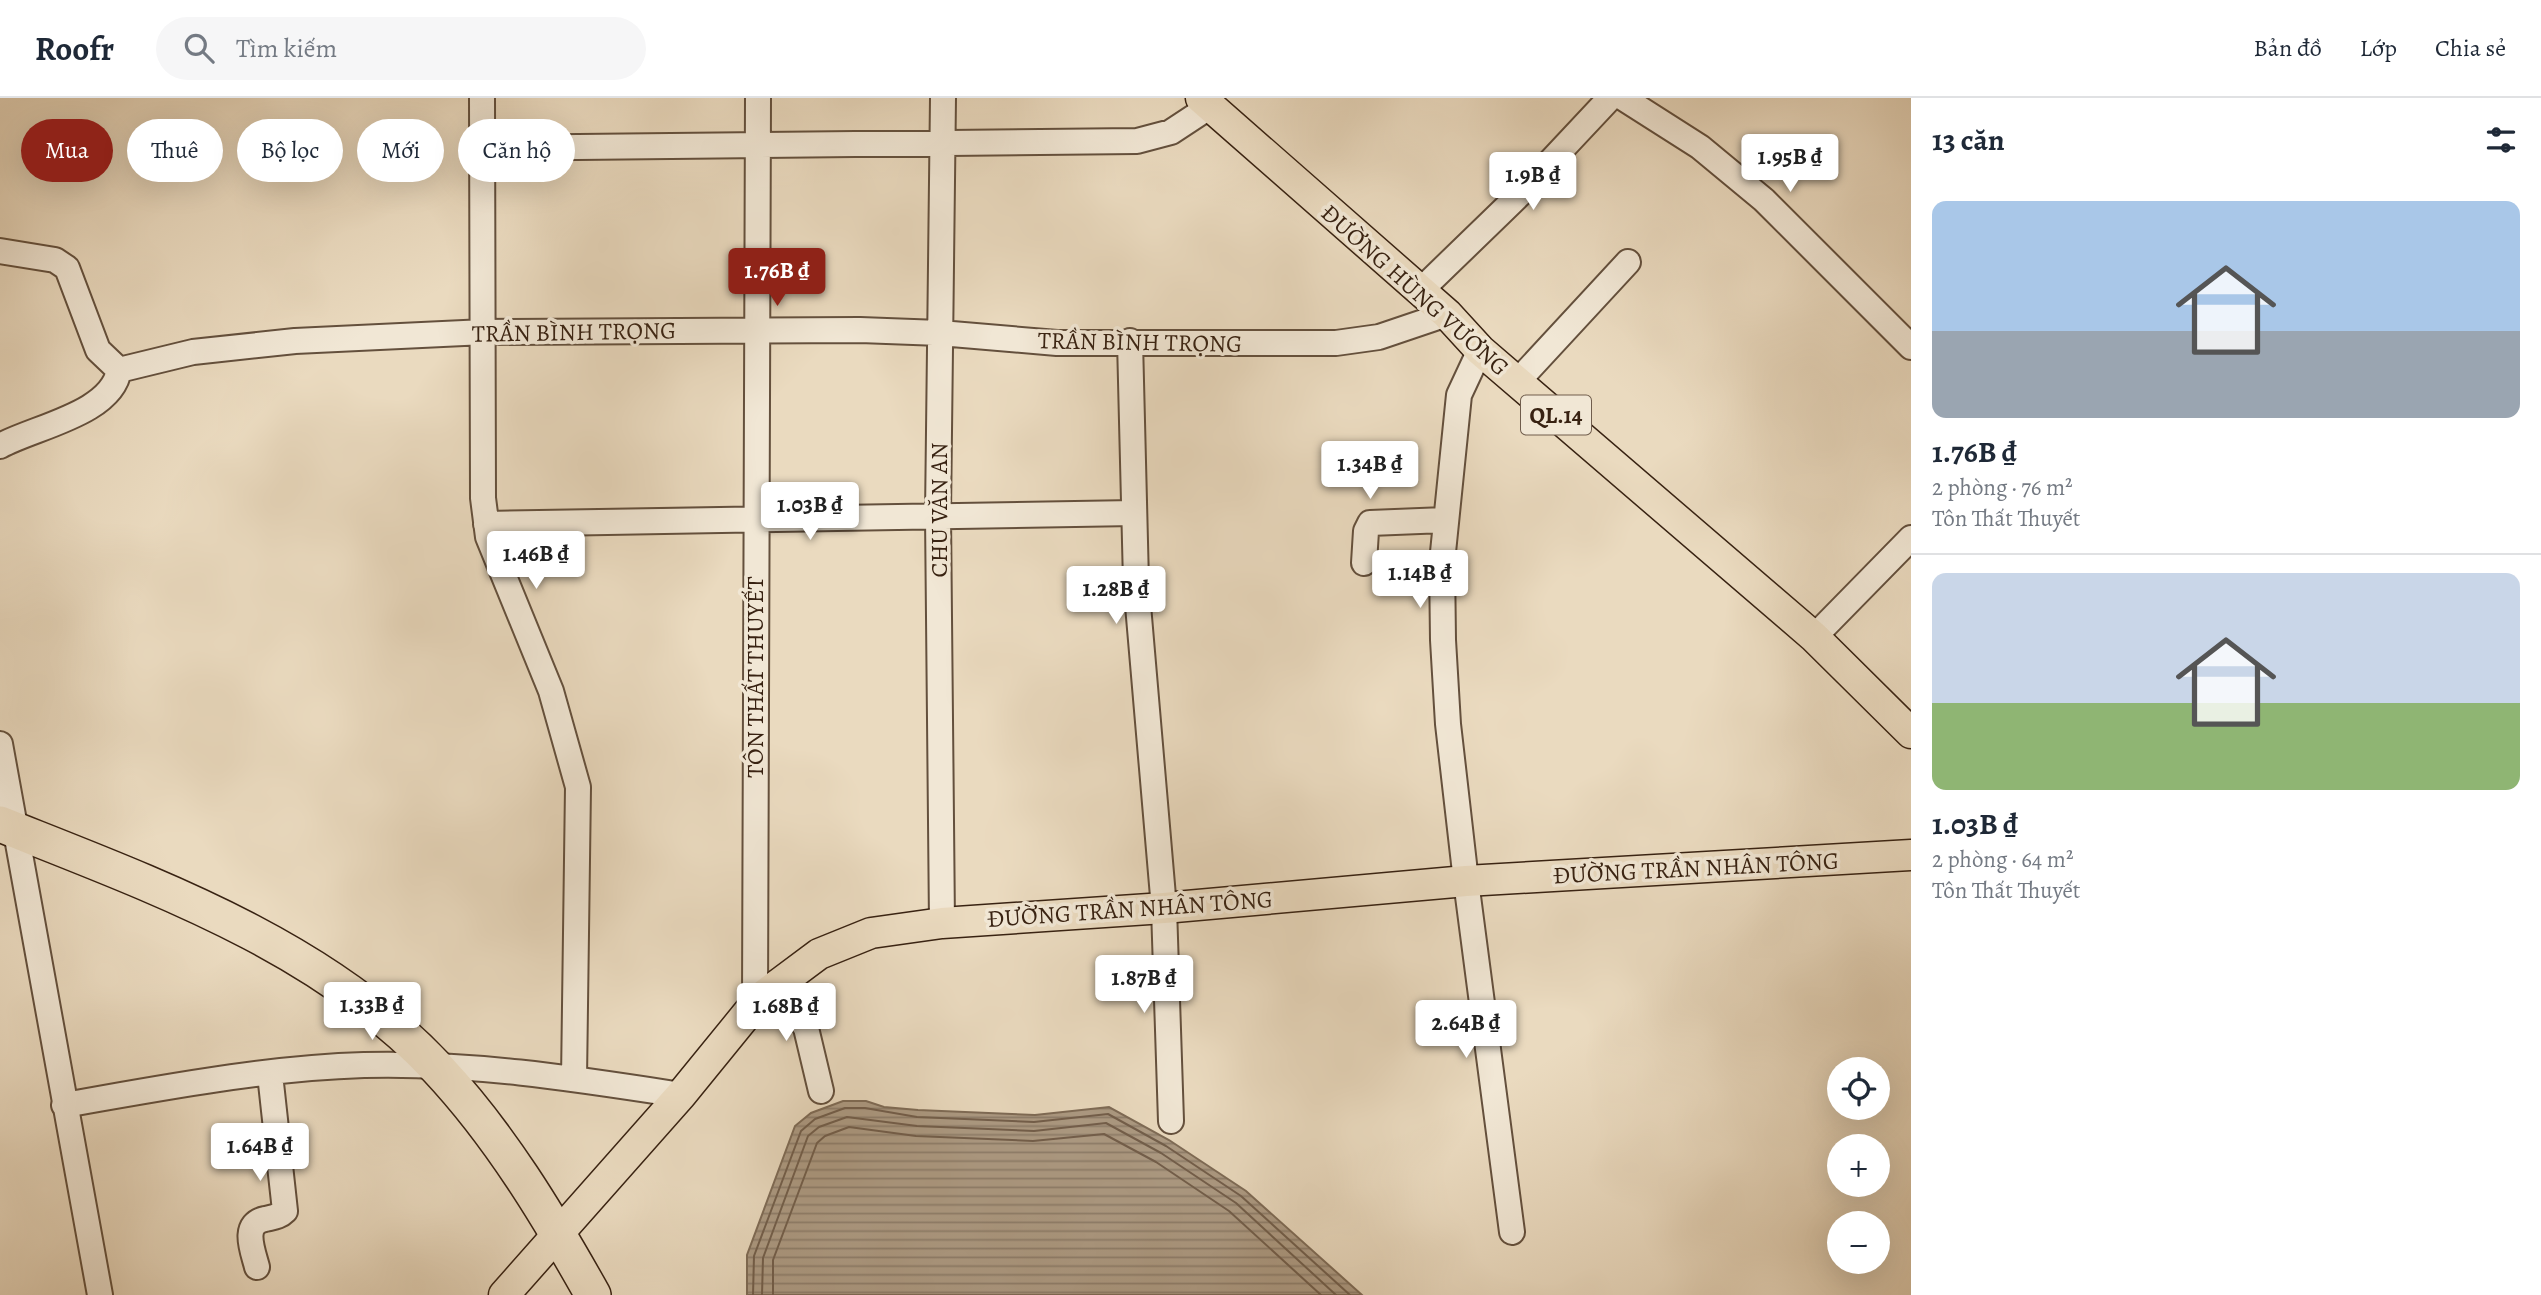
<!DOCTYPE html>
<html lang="vi">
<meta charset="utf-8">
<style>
body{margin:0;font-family:Alegreya,serif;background:#f6f6f7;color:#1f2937;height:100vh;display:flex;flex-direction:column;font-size:26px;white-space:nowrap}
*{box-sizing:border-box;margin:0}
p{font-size:23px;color:#747a83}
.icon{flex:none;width:38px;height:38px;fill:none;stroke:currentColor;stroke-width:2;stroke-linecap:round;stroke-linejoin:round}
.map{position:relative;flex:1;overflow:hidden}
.side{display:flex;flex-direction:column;background:#fff;width:630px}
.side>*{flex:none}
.banner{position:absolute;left:21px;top:21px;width:665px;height:63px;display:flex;gap:14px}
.tools{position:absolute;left:1827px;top:959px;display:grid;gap:14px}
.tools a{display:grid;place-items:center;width:63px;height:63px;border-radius:50%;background:#fff;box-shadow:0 7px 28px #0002;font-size:35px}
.price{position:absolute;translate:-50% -60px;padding:0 16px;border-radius:7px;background:#fff;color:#222;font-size:23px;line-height:46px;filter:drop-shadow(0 2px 4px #0008)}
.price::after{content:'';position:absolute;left:50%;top:42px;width:21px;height:16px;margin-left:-10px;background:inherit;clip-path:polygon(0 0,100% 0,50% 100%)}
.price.active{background:#8f2418;color:#fff}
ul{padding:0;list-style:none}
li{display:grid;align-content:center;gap:14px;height:371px;padding:0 21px}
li+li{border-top:2px solid #e0e1e3}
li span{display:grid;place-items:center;height:217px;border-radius:14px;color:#555}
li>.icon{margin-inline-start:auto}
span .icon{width:126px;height:126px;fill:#fffc;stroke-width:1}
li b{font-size:30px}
h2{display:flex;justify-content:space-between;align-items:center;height:84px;padding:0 21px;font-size:30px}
.tag{padding:0 24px;border-radius:32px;background:#fff;box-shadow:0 7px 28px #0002;font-size:24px;line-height:63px}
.tag.active{background:#8f2418;color:#fff}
header{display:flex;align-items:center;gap:42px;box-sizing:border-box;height:98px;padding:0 35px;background:#fff;border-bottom:2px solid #e0e1e3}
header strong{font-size:33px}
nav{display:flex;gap:38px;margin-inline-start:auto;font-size:24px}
.search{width:490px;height:63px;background:#f6f6f7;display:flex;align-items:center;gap:18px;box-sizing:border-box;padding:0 24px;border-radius:38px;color:#747a83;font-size:26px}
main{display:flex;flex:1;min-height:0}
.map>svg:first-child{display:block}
</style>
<header>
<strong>Roofr</strong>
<div class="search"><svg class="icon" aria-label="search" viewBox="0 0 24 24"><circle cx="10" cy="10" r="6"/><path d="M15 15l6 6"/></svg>Tìm kiếm</div>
<nav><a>Bản đồ</a><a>Lớp</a><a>Chia sẻ</a></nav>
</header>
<main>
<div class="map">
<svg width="1911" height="1197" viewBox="0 0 1911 1197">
<defs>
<pattern id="water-rules" width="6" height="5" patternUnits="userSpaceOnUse" patternTransform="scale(1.75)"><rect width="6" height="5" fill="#ad9b84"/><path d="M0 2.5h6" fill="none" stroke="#8e7e6b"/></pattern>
</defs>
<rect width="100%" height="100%" fill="#eadabf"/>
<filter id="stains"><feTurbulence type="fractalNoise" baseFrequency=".00286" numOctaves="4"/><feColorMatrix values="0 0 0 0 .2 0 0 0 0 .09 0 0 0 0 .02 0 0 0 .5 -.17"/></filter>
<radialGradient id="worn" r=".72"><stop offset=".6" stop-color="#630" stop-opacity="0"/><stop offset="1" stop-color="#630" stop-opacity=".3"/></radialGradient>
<path fill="url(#water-rules)" stroke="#7e6b56" stroke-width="2" d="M 843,1003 L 866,1003 L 884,1009 L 918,1012 L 1035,1017 L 1109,1009 L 1169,1042 L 1246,1093 L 1362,1197 L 747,1197 L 747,1157 L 795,1028 L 811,1015 Z"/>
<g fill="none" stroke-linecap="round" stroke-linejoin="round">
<path stroke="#725e4b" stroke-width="2" d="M 753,1197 L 754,1158 L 801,1033 L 815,1021 L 845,1010 L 865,1010 L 917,1019 L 1034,1024 L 1108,1016 L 1166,1048 L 1241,1098 L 1350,1197
M 762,1197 L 763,1160 L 808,1038 L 819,1029 L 847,1019 L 917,1028 L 1034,1033 L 1106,1025 L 1161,1055 L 1236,1105 L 1336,1197
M 773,1197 L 773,1162 L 817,1045 L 825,1038 L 849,1029 L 916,1038 L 1033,1043 L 1104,1036 L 1156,1064 L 1229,1113 L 1321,1197"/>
<defs>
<path id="minor" d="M 482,0 L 483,400 L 488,439 L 551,593 L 578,689 L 574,981
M 1623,0 L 1700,49 L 1764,102 L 1911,249
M 482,50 L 1137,43 L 1171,34 L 1209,9
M 0,153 L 55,162 L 67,170 L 98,252 L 119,272
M 1420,193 L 1519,97 L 1610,0
M 1130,243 L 1136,484 L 1164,810 L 1171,1023
M 1480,252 L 1459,297 L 1442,464 L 1443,542 L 1448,626 L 1466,783 L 1512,1134
M 119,272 L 193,254 L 295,243 L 485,234 L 860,232 L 940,235 L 1057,245 L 1336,245 L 1379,239 L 1447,216
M 1517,284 L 1628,164
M 0,348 C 34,329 112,316 119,272
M 486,426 L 1134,415
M 1364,465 L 1366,433 L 1370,425 L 1445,422
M 1814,539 L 1911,440
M 0,646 L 100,1197
M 942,825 L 938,417 L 943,0
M 776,885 L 806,930 L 821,993
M 755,906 L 758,0
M 64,1007 C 162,990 264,970 364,967 C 469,964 577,981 681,997
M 257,1169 C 253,1153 241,1126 265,1121 C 273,1119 279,1119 285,1113 L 270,976"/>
<path id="major" d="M 1201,0 L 1447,216 L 1480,252 L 1814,539 L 1911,635
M 504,1197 L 681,997 L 760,900 L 819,856 L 871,835 L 942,825 L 1164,810 L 1466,783 L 1911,757"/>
<path id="highway" d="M 0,726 C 153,787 322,847 437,970 C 500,1037 548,1117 593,1197"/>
</defs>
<use href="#minor" stroke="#64503d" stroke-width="28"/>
<use href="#major" stroke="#382212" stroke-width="33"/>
<use href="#highway" stroke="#382212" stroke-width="38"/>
<use href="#minor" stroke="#f1e7d5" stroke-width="24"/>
<use href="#major" stroke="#eadabf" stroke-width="30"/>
<use href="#highway" stroke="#eadabf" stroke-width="35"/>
</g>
<g text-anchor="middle" stroke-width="7" stroke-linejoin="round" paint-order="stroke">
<rect fill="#f1e7d5" stroke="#705d4c" stroke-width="2" x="1521" y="297.5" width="70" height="39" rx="5"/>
<g font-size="23" font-weight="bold" fill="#382212">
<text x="1556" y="325">QL.14</text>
</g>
<g font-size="24" fill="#382212" stroke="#f1e7d5">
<text transform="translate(1415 192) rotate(42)" y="8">ĐƯỜNG HÙNG VƯƠNG</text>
<text transform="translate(574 234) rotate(-1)" y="8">TRẦN BÌNH TRỌNG</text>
<text transform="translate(1140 244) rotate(1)" y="8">TRẦN BÌNH TRỌNG</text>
<text transform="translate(939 412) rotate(-90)" y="8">CHU VĂN AN</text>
<text transform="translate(755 579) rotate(-90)" y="8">TÔN THẤT THUYẾT</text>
<text transform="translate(1696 770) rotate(-3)" y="8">ĐƯỜNG TRẦN NHÂN TÔNG</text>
<text transform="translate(1130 811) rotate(-4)" y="8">ĐƯỜNG TRẦN NHÂN TÔNG</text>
</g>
</g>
<rect width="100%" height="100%" filter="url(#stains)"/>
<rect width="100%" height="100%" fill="url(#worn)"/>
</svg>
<div class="tools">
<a><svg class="icon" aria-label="locate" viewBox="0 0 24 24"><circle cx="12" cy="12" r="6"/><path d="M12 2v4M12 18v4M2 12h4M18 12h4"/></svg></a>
<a>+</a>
<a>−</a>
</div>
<b class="price" style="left:1790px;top:96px">1.95B ₫</b>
<b class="price" style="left:1533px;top:114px">1.9B ₫</b>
<b class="price active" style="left:777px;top:210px">1.76B ₫</b>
<b class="price" style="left:1370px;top:403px">1.34B ₫</b>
<b class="price" style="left:810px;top:444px">1.03B ₫</b>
<b class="price" style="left:536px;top:493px">1.46B ₫</b>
<b class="price" style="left:1420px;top:512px">1.14B ₫</b>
<b class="price" style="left:1116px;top:528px">1.28B ₫</b>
<b class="price" style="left:1144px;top:917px">1.87B ₫</b>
<b class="price" style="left:372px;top:944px">1.33B ₫</b>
<b class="price" style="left:786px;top:945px">1.68B ₫</b>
<b class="price" style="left:1466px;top:962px">2.64B ₫</b>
<b class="price" style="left:260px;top:1085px">1.64B ₫</b>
<div class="banner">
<a class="tag active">Mua</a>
<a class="tag">Thuê</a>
<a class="tag">Bộ lọc</a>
<a class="tag">Mới</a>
<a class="tag">Căn hộ</a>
</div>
</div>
<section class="side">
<h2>13 căn<svg class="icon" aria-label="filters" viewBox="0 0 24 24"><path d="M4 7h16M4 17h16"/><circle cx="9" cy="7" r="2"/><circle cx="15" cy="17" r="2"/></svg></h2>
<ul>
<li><span style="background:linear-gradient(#a9c7e8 60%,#9aa5b1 0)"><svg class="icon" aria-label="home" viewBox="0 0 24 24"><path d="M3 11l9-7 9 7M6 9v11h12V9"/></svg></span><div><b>1.76B ₫</b><p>2 phòng · 76 m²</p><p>Tôn Thất Thuyết</p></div></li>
<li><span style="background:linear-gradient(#c9d6e8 60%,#8fb573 0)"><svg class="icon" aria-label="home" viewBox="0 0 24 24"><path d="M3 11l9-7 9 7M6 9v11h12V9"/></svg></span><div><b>1.03B ₫</b><p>2 phòng · 64 m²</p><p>Tôn Thất Thuyết</p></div></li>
</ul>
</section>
</main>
